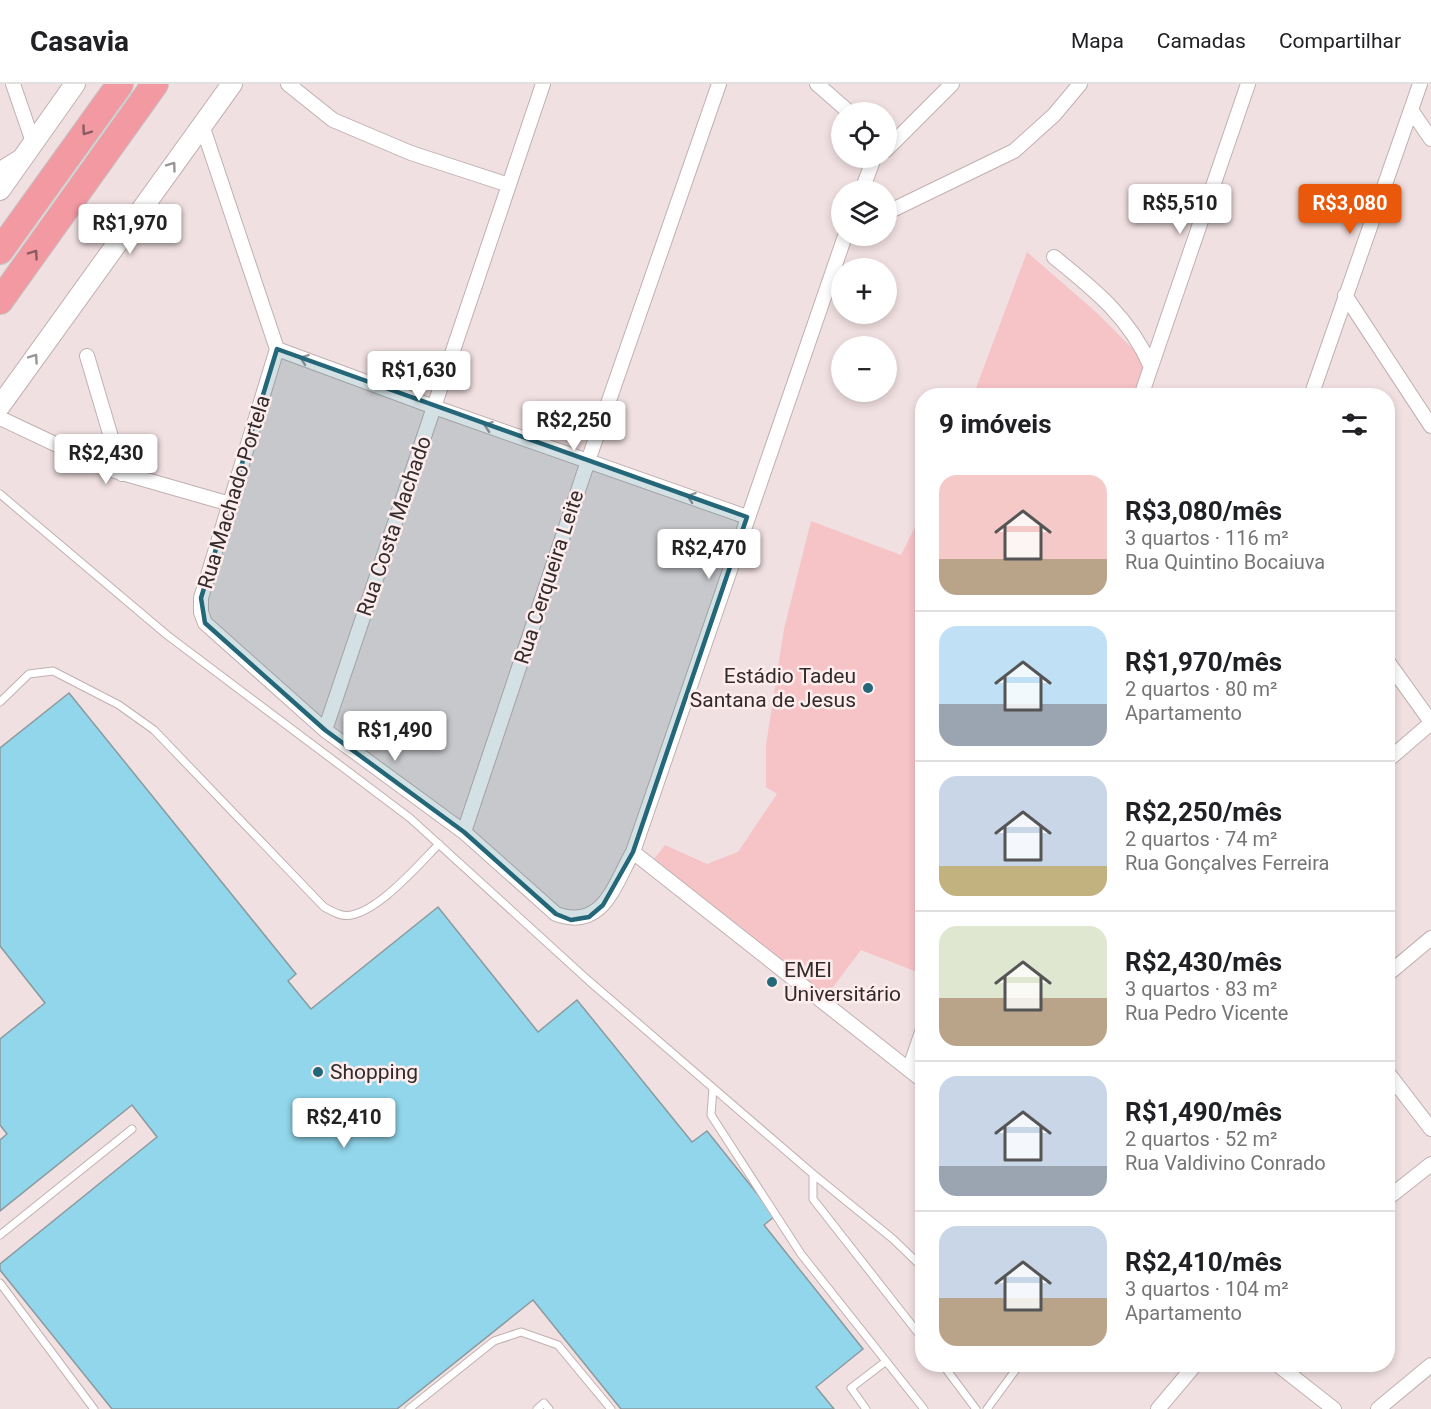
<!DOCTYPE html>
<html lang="pt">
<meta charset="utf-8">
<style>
body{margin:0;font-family:Roboto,sans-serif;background:#f2f2f2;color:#202124;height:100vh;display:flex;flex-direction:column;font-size:22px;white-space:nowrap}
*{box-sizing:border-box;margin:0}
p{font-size:20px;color:#757577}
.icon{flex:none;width:33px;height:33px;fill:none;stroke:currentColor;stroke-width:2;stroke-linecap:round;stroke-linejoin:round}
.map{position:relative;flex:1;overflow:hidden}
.sheet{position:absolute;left:915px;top:304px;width:480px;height:984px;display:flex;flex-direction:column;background:#fff;border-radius:24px;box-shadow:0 3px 9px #0003}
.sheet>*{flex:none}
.fabs{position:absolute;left:831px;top:18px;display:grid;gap:12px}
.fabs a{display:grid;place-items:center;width:66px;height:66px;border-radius:50%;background:#fff;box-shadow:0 3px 9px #0003;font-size:30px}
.price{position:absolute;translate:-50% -51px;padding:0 14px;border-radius:6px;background:#fff;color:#222;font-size:20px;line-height:39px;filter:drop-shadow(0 2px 3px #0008)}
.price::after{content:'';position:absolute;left:50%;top:36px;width:18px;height:14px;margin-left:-9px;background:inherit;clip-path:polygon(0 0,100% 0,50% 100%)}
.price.selected{background:#ea580c;color:#fff}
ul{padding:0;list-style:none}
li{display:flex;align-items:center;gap:18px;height:150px;padding:0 24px}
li+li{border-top:2px solid #e0e0e0}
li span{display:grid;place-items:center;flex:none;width:168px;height:120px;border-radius:18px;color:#555}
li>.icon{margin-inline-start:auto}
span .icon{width:72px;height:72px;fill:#fffc;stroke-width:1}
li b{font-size:26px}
h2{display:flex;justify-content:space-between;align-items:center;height:72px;padding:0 24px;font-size:26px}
header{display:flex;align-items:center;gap:36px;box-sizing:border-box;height:84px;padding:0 30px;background:#fff;border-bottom:2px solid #e0e0e0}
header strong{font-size:28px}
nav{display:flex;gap:33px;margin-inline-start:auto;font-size:21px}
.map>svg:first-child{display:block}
</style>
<header>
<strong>Casavia</strong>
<nav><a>Mapa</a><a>Camadas</a><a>Compartilhar</a></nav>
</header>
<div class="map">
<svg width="1431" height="1325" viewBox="0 0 1431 1325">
<rect width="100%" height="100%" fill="#f1e0e1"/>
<path fill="#f6c3c7" d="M 1027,168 L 1097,229 L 1145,277 L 1133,312 L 973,312 Z
M 922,429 L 922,890 L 861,866 L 827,911 L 654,775 L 665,761 L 707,780 L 738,768 L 777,710 L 766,703 L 766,661 L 784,545 L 811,437 L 901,471 Z"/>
<path fill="#91d6eb" stroke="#8a9a9f" stroke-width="1.5" d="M 69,609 L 296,890 L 288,897 L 311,925 L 438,823 L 538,948 L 577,916 L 692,1058 L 707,1047 L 775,1132 L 764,1141 L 863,1265 L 816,1303 L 834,1325 L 621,1325 L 533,1216 L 397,1325 L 112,1325 L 0,1186 L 0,1180 L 157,1053 L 132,1021 L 0,1127 L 0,1056 L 7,1050 L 0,1041 L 0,955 L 45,919 L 0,862 L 0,664 Z"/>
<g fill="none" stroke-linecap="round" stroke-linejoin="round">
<defs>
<path id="lane" d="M 0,410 L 167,551 L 410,734 L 589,897 L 813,1090 L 893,1155 L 922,1183
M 0,618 L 29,590 L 53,587 L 119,621 L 154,646 L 324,823 C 330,826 336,830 342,831 C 371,837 420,779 439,760
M 713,1004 L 711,1031 L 801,1170 L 924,1325
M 813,1090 L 813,1115 L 922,1254
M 0,1151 L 132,1045
M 0,1199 L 94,1325
M 943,1281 L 976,1325
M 409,1325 L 494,1257 L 521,1248 L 558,1261 L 611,1325
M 537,1325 L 544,1319 L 549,1325
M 866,1325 L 851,1304 L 885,1278
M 987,1325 L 1017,1284 L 1015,1281"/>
<path id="street" d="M 13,0 L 33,58
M 288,0 L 333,36 L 411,69 L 509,101
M 817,0 L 849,28
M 1411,26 L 1431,55
M 202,41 L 277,265
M 886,66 L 952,0
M 0,85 L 21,72
M 862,106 L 874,74
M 886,129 L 1014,67 L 1054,31 L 1080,0
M 1054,173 C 1095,206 1130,234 1151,283
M 1345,211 L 1431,342
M 277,265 L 201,514 L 201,528 L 205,539 L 325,646 L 464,748 L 556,830 C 603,847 614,801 633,768 L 845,152
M 277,265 L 434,323 L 747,433
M 87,272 L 122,390
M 1141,312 L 1248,0
M 1311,312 L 1420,0
M 0,334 L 108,385 L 230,420
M 1388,578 L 1431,638
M 325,646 L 543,0
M 1388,676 L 1431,639
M 464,748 L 588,377 L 719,0
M 633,768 L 922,996
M 1388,890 L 1431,854
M 909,986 L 922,948
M 1388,989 L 1431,1045
M 1388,1114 L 1431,1080
M 1278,1281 L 1334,1325
M 1158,1325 L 1195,1281
M 1378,1325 L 1431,1281"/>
<path id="secondary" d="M 0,106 L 75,0
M 0,322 L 232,0"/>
<path id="highway" d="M 0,167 L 120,0
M 0,217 L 155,0"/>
</defs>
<use href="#lane" stroke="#c1b0b1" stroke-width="9"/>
<use href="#street" stroke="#c1b0b1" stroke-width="16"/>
<use href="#secondary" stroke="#c1b0b1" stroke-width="22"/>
<use href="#highway" stroke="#c6c4c4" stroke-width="28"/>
<use href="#lane" stroke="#fff" stroke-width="7"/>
<use href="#street" stroke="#fff" stroke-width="14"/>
<use href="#secondary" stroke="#fff" stroke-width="20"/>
<use href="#highway" stroke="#f299a2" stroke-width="26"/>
</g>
<defs><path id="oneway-chevron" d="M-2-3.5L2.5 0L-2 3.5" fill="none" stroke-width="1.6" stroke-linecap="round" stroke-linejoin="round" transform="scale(1.5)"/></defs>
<g stroke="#885c61">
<use href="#oneway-chevron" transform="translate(86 47) rotate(126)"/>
<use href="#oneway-chevron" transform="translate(34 170) rotate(-55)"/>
</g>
<g stroke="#989596">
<use href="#oneway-chevron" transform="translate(172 82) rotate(-54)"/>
<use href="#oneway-chevron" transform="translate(34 274) rotate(-55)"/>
<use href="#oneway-chevron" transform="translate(304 275) rotate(-160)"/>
<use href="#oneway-chevron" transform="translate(488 342) rotate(-161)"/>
<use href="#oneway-chevron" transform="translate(691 413) rotate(-161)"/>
</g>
<path fill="#236779" fill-opacity="0.2" stroke="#236779" stroke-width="4.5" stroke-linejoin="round" d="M 277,265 L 747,433 L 633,768 L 603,821 L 589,833 L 571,836 L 556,830 L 464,748 L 325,646 L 205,539 L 201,514 Z"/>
<g fill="#236779" stroke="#ffedee" stroke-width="2">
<circle cx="868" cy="604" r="6"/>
<circle cx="772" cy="898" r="6"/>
<circle cx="318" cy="988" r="6"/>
</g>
<g text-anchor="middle" stroke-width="5" stroke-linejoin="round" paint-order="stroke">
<g font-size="21" fill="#322b2c" stroke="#ffedee">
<text transform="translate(234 408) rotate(-73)" y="7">Rua Machado Portela</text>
<text transform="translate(394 442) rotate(-71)" y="7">Rua Costa Machado</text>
<text transform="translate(549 493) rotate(-72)" y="7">Rua Cerqueira Leite</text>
</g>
<g font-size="21" fill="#322b2c" stroke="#ffedee" text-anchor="start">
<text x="856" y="599" text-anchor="end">Estádio Tadeu<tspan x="856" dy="24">Santana de Jesus</tspan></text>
<text x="784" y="893">EMEI<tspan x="784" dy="24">Universitário</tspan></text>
<text x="330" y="995">Shopping</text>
</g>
</g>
</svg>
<div class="fabs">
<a><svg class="icon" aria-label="locate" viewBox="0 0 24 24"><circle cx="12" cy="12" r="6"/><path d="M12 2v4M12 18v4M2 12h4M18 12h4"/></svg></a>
<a><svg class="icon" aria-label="layers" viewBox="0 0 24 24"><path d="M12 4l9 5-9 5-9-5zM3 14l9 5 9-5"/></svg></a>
<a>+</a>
<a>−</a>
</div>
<b class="price" style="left:1180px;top:151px">R$5,510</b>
<b class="price selected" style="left:1350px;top:151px">R$3,080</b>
<b class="price" style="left:130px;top:171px">R$1,970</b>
<b class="price" style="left:419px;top:318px">R$1,630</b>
<b class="price" style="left:574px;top:368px">R$2,250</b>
<b class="price" style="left:106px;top:401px">R$2,430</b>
<b class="price" style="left:709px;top:496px">R$2,470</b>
<b class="price" style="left:395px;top:678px">R$1,490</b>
<b class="price" style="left:344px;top:1065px">R$2,410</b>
<section class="sheet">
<h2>9 imóveis<svg class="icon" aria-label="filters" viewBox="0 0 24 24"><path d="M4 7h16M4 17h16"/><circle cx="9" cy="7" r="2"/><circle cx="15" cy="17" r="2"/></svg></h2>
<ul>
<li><span style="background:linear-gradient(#f6c9c9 70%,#b9a48a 0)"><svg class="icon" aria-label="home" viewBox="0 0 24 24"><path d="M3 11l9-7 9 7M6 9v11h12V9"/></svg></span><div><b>R$3,080/mês</b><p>3 quartos · 116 m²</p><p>Rua Quintino Bocaiuva</p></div></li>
<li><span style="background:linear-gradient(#bfe0f5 65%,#9aa5b1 0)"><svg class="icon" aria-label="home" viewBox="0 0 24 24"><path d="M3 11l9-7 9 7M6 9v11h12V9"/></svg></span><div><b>R$1,970/mês</b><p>2 quartos · 80 m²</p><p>Apartamento</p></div></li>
<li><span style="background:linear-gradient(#c9d6e8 75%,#c2b280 0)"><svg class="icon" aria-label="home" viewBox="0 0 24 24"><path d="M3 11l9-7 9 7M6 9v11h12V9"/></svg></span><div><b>R$2,250/mês</b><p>2 quartos · 74 m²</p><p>Rua Gonçalves Ferreira</p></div></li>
<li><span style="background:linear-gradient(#dfe7d0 60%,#b9a48a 0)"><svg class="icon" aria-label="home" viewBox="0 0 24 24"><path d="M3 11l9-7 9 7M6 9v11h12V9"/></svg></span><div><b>R$2,430/mês</b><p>3 quartos · 83 m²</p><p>Rua Pedro Vicente</p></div></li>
<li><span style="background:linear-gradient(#c9d6e8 75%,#9aa5b1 0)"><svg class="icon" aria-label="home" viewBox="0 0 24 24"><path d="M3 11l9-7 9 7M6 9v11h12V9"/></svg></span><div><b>R$1,490/mês</b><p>2 quartos · 52 m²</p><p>Rua Valdivino Conrado</p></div></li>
<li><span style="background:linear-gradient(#c9d6e8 60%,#b9a48a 0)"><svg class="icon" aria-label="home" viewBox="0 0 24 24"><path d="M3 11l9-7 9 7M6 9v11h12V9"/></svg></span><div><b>R$2,410/mês</b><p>3 quartos · 104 m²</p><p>Apartamento</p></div></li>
</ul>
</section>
</div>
